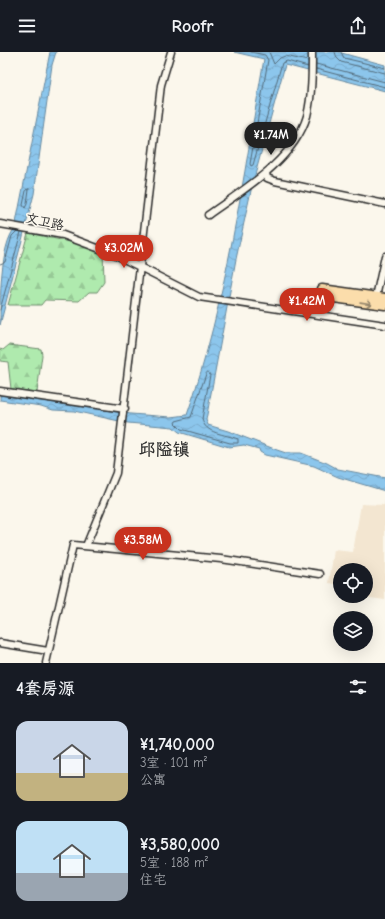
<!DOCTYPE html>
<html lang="zh">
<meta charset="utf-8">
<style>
body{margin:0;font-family:"Comic Neue","LXGW WenKai TC",sans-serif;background:#242831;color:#f1f3f6;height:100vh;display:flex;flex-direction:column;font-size:15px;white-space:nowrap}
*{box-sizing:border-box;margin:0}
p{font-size:13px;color:#9ea1a6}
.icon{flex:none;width:22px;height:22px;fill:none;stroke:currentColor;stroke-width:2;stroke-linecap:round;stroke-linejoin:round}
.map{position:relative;height:611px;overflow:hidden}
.drawer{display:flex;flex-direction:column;background:#171b24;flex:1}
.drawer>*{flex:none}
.fabs{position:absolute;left:333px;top:511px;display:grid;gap:8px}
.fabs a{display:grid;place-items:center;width:40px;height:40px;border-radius:50%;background:#171b24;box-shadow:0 4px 16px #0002;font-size:20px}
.price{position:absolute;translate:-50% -34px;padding:0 9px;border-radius:14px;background:#c8321e;color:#fff;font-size:13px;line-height:26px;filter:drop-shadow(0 1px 2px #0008)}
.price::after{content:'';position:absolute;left:50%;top:24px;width:12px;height:9px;margin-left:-6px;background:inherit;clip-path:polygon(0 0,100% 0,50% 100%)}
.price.active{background:#222;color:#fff}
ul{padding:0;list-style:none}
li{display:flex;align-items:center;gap:12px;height:100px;padding:0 16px}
li span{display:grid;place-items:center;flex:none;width:112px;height:80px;border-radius:12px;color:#555}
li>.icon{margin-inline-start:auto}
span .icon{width:48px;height:48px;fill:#fffc;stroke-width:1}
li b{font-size:17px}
h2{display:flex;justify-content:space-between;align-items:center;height:48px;padding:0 16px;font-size:17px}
header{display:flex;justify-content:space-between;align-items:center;height:52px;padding:0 16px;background:#171b24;font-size:18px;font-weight:700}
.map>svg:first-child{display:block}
</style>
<header><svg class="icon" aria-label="menu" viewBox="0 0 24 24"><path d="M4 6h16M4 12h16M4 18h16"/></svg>Roofr<svg class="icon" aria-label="share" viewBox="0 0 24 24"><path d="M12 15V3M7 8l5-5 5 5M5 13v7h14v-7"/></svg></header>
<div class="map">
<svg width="385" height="611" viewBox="0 0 385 611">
<defs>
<pattern id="forest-firs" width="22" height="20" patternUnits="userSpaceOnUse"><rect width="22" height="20" fill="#afeaae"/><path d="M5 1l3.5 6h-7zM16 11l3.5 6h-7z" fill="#97c996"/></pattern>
<pattern id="water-waves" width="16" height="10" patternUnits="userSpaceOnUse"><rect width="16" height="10" fill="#8cc6ec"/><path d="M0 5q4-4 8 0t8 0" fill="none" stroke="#79aacb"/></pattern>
</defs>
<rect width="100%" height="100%" fill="#fbf7ec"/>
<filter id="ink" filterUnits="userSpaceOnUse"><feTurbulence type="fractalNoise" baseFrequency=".025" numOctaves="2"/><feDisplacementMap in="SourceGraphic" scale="8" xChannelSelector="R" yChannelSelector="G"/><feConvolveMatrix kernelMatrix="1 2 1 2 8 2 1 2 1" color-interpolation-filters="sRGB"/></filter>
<g filter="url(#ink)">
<path fill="#f3e6d1" d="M 385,449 L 385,548 L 356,544 L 366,544 L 366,518 L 340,518 L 340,533 L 329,531 L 334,498 L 353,500 L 361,452 L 384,453 Z"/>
<path fill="url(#forest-firs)" stroke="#6d8a6c" d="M 28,181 L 103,197 L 104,230 L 97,240 L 89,240 L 79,249 L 45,248 L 41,253 L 8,253 Z
M 9,293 L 41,297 L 42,303 L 37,340 L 11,337 L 8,310 L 0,309 L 0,297 L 3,298 Z"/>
<path fill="url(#water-waves)" stroke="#65889f" d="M 50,0 L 56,0 L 52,13 L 34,142 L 0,273 C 0,249 0,193 15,176 Z
M 234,0 L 338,0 L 385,13 L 385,39 L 285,13 L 252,134 L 236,207 L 206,368 L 208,373 L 228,379 L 277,398 L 286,401 L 301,401 L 327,411 L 338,417 L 385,426 L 385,439 L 338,425 L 314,414 L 265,403 L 260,400 L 259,397 L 244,393 L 229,395 L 179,380 L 173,375 L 128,371 L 74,359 L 53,358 L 41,354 L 0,348 L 0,343 L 131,362 L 171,365 L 187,363 C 227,248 243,126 264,7 Z"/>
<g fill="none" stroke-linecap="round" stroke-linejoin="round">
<path stroke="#526978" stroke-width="1" d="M 251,0 L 265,3 L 268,8 L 250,112 L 251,114 L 253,113 L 282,11 L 287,9 L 308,15
M 269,0 L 274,12 L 280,6 L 285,4 L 308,9
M 335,0 L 337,6 L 341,10 L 385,21
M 341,0 L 344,6 L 385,16
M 316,12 L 385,30
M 316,17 L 385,35
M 29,137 L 27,152 L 25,156 L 23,153 L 26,139 Z
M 0,212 L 5,210 L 12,184 L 17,179
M 0,258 L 21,180
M 208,320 L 210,323 L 202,367 C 205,382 225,382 238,387 L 238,391 L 230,391 L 181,377 L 175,371 L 176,369 L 191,365 L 206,322 Z"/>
<defs>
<path id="minor" d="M 266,121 L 267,126 L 275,129 L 385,152
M 208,163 C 243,138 294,108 307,64 C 312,43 312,21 312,0
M 0,172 L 63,183 L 116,203 L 199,245 L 385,273
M 376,245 L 385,204
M 0,339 L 125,357
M 86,494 L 116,421 L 161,33 L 171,0
M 0,591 L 48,599
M 46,611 L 73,493 L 221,507 L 320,522"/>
<path id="major" d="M 322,237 L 385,246
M 319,244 L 385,253"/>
</defs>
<use href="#minor" stroke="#2b2b2b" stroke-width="9"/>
<use href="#major" stroke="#2b2b2b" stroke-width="11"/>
<use href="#minor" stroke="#fbf7ec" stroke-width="6"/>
<use href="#major" stroke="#fbddab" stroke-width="8"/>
</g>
<defs><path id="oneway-shaft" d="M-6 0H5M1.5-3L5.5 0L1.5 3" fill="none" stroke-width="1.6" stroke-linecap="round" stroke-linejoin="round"/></defs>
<use stroke="#93846b" href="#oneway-shaft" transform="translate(366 251) rotate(8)"/>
</g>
<g text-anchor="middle" stroke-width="3.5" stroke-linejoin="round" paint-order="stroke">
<g font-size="13" fill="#2b2b2b" stroke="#fbf7ec">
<text transform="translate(45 169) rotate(12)" y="5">文卫路</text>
</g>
<g font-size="17" font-weight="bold" fill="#2b2b2b" stroke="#fbf7ec">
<text x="164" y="403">邱隘镇</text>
</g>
</g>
</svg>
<div class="fabs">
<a><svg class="icon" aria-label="locate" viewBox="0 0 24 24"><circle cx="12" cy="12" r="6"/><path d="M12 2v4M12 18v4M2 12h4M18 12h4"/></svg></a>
<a><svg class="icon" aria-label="layers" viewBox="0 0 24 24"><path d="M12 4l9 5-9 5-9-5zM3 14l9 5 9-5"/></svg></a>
</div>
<b class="price active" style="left:271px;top:104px">¥1.74M</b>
<b class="price" style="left:124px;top:217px">¥3.02M</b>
<b class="price" style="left:307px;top:270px">¥1.42M</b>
<b class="price" style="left:143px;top:509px">¥3.58M</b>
</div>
<section class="drawer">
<h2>4套房源<svg class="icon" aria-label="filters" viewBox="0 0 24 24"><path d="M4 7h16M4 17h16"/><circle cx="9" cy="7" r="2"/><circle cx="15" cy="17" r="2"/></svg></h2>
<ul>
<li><span style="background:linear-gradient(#c9d6e8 65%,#c2b280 0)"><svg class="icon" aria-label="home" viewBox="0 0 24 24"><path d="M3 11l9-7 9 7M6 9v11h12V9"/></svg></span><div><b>¥1,740,000</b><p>3室 · 101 m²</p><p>公寓</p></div></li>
<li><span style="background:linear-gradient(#bfe0f5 65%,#9aa5b1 0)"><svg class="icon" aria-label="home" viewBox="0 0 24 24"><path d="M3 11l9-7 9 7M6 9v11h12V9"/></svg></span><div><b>¥3,580,000</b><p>5室 · 188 m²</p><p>住宅</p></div></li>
</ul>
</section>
